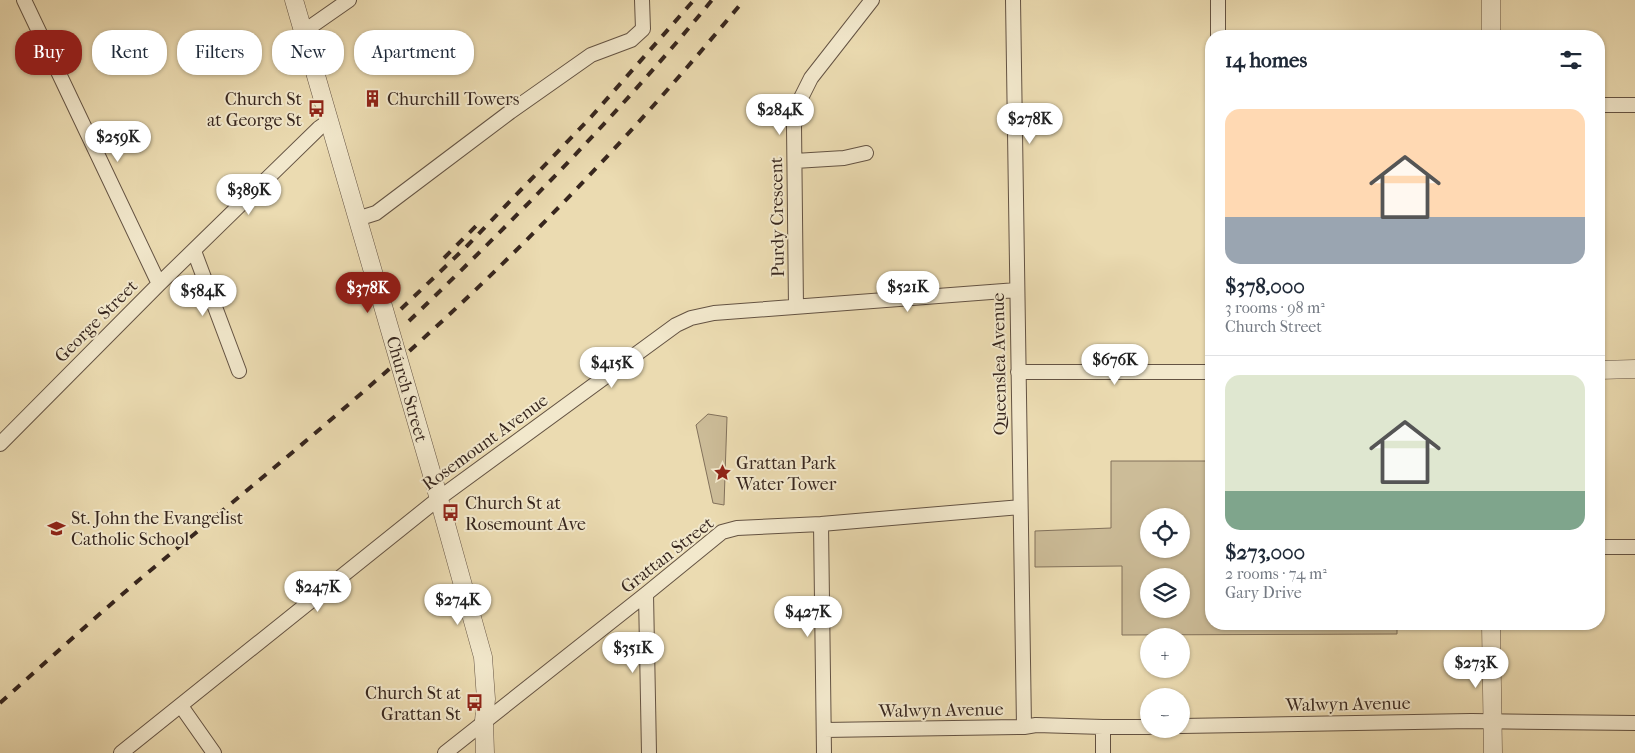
<!DOCTYPE html>
<meta charset="utf-8">
<style>
body{margin:0;font-family:"IM FELL French Canon",serif;background:#f2f2f3;color:#1f2937;height:100vh;display:flex;flex-direction:column;font-size:19px;white-space:nowrap}
*{box-sizing:border-box;margin:0}
p{font-size:16px;color:#747a83}
.icon{flex:none;width:28px;height:28px;fill:none;stroke:currentColor;stroke-width:2;stroke-linecap:round;stroke-linejoin:round}
.map{position:relative;flex:1;overflow:hidden}
.panel{position:absolute;left:1205px;top:30px;width:400px;height:600px;display:flex;flex-direction:column;background:#fff;border-radius:20px;box-shadow:0 1px 4px #0004}
.panel>*{flex:none}
.top-card{position:absolute;left:15px;top:30px;width:475px;height:45px;display:flex;gap:10px}
.fabs{position:absolute;left:1140px;top:508px;display:grid;gap:10px}
.fabs a{display:grid;place-items:center;width:50px;height:50px;border-radius:50%;background:#fff;box-shadow:0 1px 4px #0004;font-size:25px}
.price{position:absolute;translate:-50% -42px;padding:0 11px;border-radius:18px;background:#fff;color:#222;font-size:16px;line-height:32px;filter:drop-shadow(0 1px 2px #0008)}
.price::after{content:'';position:absolute;left:50%;top:30px;width:15px;height:11px;margin-left:-8px;background:inherit;clip-path:polygon(0 0,100% 0,50% 100%)}
.price.selected{background:#8f2418;color:#fff}
ul{padding:0;list-style:none}
li{display:grid;align-content:center;gap:10px;height:265px;padding:0 20px}
li+li{border-top:1px solid #e0e1e3}
li span{display:grid;place-items:center;height:155px;border-radius:15px;color:#555}
li>.icon{margin-inline-start:auto}
span .icon{width:90px;height:90px;fill:#fffc;stroke-width:1}
li b{font-size:21px}
h2{display:flex;justify-content:space-between;align-items:center;height:60px;padding:0 20px;font-size:21px}
.pill{padding:0 18px;border-radius:20px;background:#fff;box-shadow:0 1px 4px #0004;font-size:18px;line-height:45px}
.pill.selected{background:#8f2418;color:#fff}
.map>svg:first-child{display:block}
</style>
<div class="map">
<svg width="1635" height="753" viewBox="0 0 1635 753">
<rect width="100%" height="100%" fill="#ebdbb1"/>
<filter id="stains"><feTurbulence type="fractalNoise" baseFrequency=".004" numOctaves="4"/><feColorMatrix values="0 0 0 0 .2 0 0 0 0 .09 0 0 0 0 .02 0 0 0 .5 -.17"/></filter>
<radialGradient id="worn" r=".72"><stop offset=".6" stop-color="#630" stop-opacity="0"/><stop offset="1" stop-color="#630" stop-opacity=".3"/></radialGradient>
<path fill="#ccbc98" stroke="#82715b" fill-rule="evenodd" d="M 708,414 L 727,417 L 724,505 L 713,503 L 696,425 Z
M 1111,461 L 1211,461 L 1211,624 L 1397,624 L 1397,634 L 1122,635 L 1122,566 L 1035,567 L 1035,531 L 1111,528 ZM 1149,516 L 1181,516 L 1181,549 L 1149,549 ZM 1181,576 L 1181,609 L 1149,609 L 1149,576 Z"/>
<g fill="none" stroke-linecap="round" stroke-linejoin="round">
<defs>
<path id="minor" d="M 24,0 L 159,284
M 1013,0 L 1024,727
M 303,32 L 349,0
M 1218,36 L 1218,0
M 1599,105 L 1635,105
M 795,161 L 844,158 L 866,153
M 357,219 L 376,213 L 510,112 L 591,55 L 631,40 L 643,29 L 642,0
M 194,251 L 239,371
M 796,307 L 794,126 L 800,100 L 811,78 L 872,0
M 1018,372 L 1211,372
M 0,444 L 159,284 L 319,128 L 329,121
M 821,524 L 824,753
M 1599,547 L 1635,547
M 646,594 L 649,753
M 181,706 L 214,753
M 1181,726 L 1471,721 L 1635,723
M 824,730 L 1024,727 L 1036,725 L 1103,727 L 1149,727
M 121,753 L 438,499 L 676,325 L 691,318 L 714,313 L 1017,290
M 445,753 L 646,594 L 722,532 L 737,528 L 821,524 L 1020,507
M 1103,753 L 1103,727"/>
<path id="tertiary" d="M 294,0 L 435,485 L 483,657 L 486,699 L 484,721 L 485,753
M 1491,0 L 1491,36
M 1599,370 L 1635,369
M 1491,624 L 1493,753"/>
</defs>
<use href="#minor" stroke="#645343" stroke-width="16"/>
<use href="#tertiary" stroke="#645343" stroke-width="19"/>
<use href="#minor" stroke="#f2e8cc" stroke-width="14"/>
<use href="#tertiary" stroke="#f2e8cc" stroke-width="18"/>
<path stroke="#37261e" stroke-width="4" stroke-dasharray="9 9" stroke-linecap="butt" d="M 444,258 L 476,226
M 401,309 L 467,246 L 591,117 L 694,0
M 409,321 C 515,219 619,114 712,0
M 0,703 C 46,662 92,620 139,580 C 229,505 319,432 406,354 C 528,245 640,126 744,0"/>
</g>
<defs>
<symbol id="building-bare" viewBox="-9 -9 18 18"><path d="M-4-6H4V6H1V3H-1V6H-4ZM-2.5-4.3h1.7v1.8h-1.7ZM.8-4.3h1.7v1.8H.8ZM-2.5-1h1.7V.8h-1.7ZM.8-1h1.7V.8H.8Z" fill="#8f2418" stroke="#f2e8cc" stroke-width="2.5" paint-order="stroke"/></symbol>
<symbol id="bus-bare" viewBox="-9 -9 18 18"><path d="M-5-6H5V4H4V6H2V4H-2V6H-4V4H-5ZM-3.5-4V0h7V-4ZM-3.5 1.2v1.5H-2V1.2ZM2 1.2v1.5H3.5V1.2Z" fill="#8f2418" stroke="#f2e8cc" stroke-width="2.5" paint-order="stroke"/></symbol>
<symbol id="sight-bare" viewBox="-9 -9 18 18"><path d="M0-6L1.8-2.2L6-1.7L2.9 1.2L3.7 5.4L0 3.3L-3.7 5.4L-2.9 1.2L-6-1.7L-1.8-2.2Z" fill="#8f2418" stroke="#f2e8cc" stroke-width="2.5" paint-order="stroke"/></symbol>
<symbol id="school-bare" viewBox="-9 -9 18 18"><path d="M0-5L7-2L0 1L-7-2ZM-4 1L0 2.5L4 1V4Q0 6-4 4Z" fill="#8f2418" stroke="#f2e8cc" stroke-width="2.5" paint-order="stroke"/></symbol>
</defs>
<g fill-rule="evenodd">
<use href="#building-bare" x="360" y="86" width="25" height="25"/>
<use href="#bus-bare" x="304" y="96" width="25" height="25"/>
<use href="#sight-bare" x="710" y="460" width="25" height="25"/>
<use href="#bus-bare" x="438" y="500" width="25" height="25"/>
<use href="#school-bare" x="44" y="516" width="25" height="25"/>
<use href="#bus-bare" x="462" y="690" width="25" height="25"/>
</g>
<g text-anchor="middle" stroke-width="4" stroke-linejoin="round" paint-order="stroke">
<g font-size="18" fill="#37261e" stroke="#f2e8cc" text-anchor="start">
<text x="302" y="105" text-anchor="end">Church St<tspan x="302" dy="21">at George St</tspan></text>
<text x="387" y="105">Churchill Towers</text>
<text x="736" y="469">Grattan Park<tspan x="736" dy="21">Water Tower</tspan></text>
<text x="465" y="509">Church St at<tspan x="465" dy="21">Rosemount Ave</tspan></text>
<text x="71" y="524">St. John the Evangelist<tspan x="71" dy="21">Catholic School</tspan></text>
<text x="461" y="699" text-anchor="end">Church St at<tspan x="461" dy="21">Grattan St</tspan></text>
</g>
<g font-size="18" fill="#37261e" stroke="#f2e8cc">
<text transform="translate(777 217) rotate(-91)" y="6">Purdy Crescent</text>
<text transform="translate(96 321) rotate(-45)" y="6">George Street</text>
<text transform="translate(999 364) rotate(-91)" y="6">Queenslea Avenue</text>
<text transform="translate(407 389) rotate(74)" y="6">Church Street</text>
<text transform="translate(485 442) rotate(-36)" y="6">Rosemount Avenue</text>
<text transform="translate(667 555) rotate(-38)" y="6">Grattan Street</text>
<text transform="translate(1348 704) rotate(-1)" y="6">Walwyn Avenue</text>
<text transform="translate(941 710) rotate(-1)" y="6">Walwyn Avenue</text>
</g>
</g>
<rect width="100%" height="100%" filter="url(#stains)"/>
<rect width="100%" height="100%" fill="url(#worn)"/>
</svg>
<div class="fabs">
<a><svg class="icon" aria-label="locate" viewBox="0 0 24 24"><circle cx="12" cy="12" r="6"/><path d="M12 2v4M12 18v4M2 12h4M18 12h4"/></svg></a>
<a><svg class="icon" aria-label="layers" viewBox="0 0 24 24"><path d="M12 4l9 5-9 5-9-5zM3 14l9 5 9-5"/></svg></a>
<a>+</a>
<a>−</a>
</div>
<b class="price" style="left:780px;top:136px">$284K</b>
<b class="price" style="left:1030px;top:145px">$278K</b>
<b class="price" style="left:118px;top:163px">$259K</b>
<b class="price" style="left:249px;top:216px">$389K</b>
<b class="price" style="left:908px;top:313px">$521K</b>
<b class="price selected" style="left:368px;top:314px">$378K</b>
<b class="price" style="left:203px;top:317px">$584K</b>
<b class="price" style="left:1115px;top:386px">$676K</b>
<b class="price" style="left:612px;top:389px">$415K</b>
<b class="price" style="left:318px;top:613px">$247K</b>
<b class="price" style="left:458px;top:626px">$274K</b>
<b class="price" style="left:808px;top:638px">$427K</b>
<b class="price" style="left:633px;top:674px">$351K</b>
<b class="price" style="left:1476px;top:689px">$273K</b>
<div class="top-card">
<a class="pill selected">Buy</a>
<a class="pill">Rent</a>
<a class="pill">Filters</a>
<a class="pill">New</a>
<a class="pill">Apartment</a>
</div>
<section class="panel">
<h2>14 homes<svg class="icon" aria-label="filters" viewBox="0 0 24 24"><path d="M4 7h16M4 17h16"/><circle cx="9" cy="7" r="2"/><circle cx="15" cy="17" r="2"/></svg></h2>
<ul>
<li><span style="background:linear-gradient(#ffd9b3 70%,#9aa5b1 0)"><svg class="icon" aria-label="home" viewBox="0 0 24 24"><path d="M3 11l9-7 9 7M6 9v11h12V9"/></svg></span><div><b>$378,000</b><p>3 rooms · 98 m²</p><p>Church Street</p></div></li>
<li><span style="background:linear-gradient(#dfe7d0 75%,#7fa58c 0)"><svg class="icon" aria-label="home" viewBox="0 0 24 24"><path d="M3 11l9-7 9 7M6 9v11h12V9"/></svg></span><div><b>$273,000</b><p>2 rooms · 74 m²</p><p>Gary Drive</p></div></li>
</ul>
</section>
</div>
